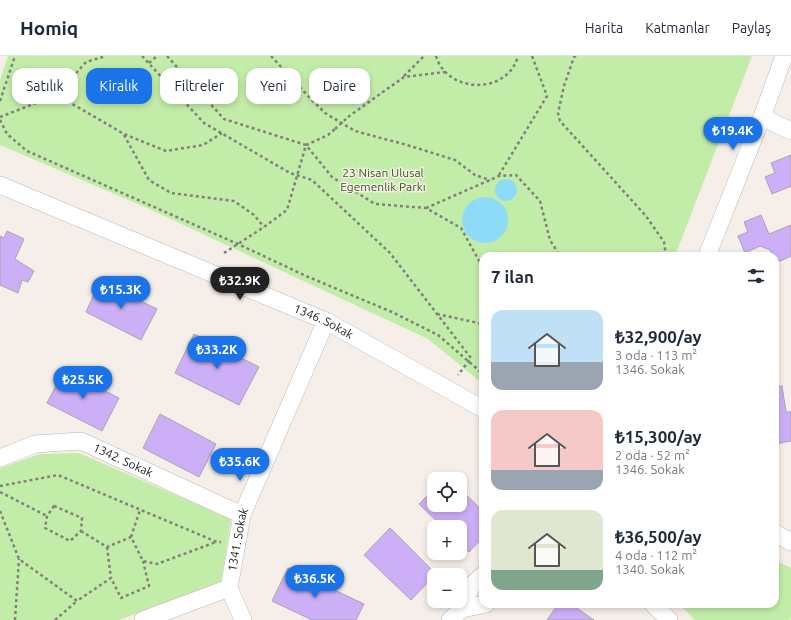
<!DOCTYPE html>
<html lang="tr">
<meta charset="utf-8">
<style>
body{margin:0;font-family:Ubuntu,sans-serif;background:#f2f2f3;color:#1f2937;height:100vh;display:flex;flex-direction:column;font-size:15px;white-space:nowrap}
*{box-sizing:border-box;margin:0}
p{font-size:13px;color:#747a83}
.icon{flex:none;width:22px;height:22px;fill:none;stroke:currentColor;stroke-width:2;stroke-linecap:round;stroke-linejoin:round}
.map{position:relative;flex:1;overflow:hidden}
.panel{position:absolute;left:479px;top:196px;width:300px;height:356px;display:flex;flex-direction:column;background:#fff;border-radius:12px;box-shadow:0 2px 6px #0003}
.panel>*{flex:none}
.banner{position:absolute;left:12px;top:12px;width:380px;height:36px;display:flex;gap:8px}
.tools{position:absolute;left:427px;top:416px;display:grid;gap:8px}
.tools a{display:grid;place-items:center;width:40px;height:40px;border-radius:8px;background:#fff;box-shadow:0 2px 6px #0003;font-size:20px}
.price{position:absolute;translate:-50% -34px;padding:0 9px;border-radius:14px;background:#1a73e8;color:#fff;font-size:13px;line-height:26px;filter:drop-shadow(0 1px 2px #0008)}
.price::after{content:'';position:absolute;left:50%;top:24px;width:12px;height:9px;margin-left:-6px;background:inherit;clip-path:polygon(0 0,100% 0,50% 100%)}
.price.active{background:#222;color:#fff}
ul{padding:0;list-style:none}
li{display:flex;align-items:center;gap:12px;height:100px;padding:0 12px}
li span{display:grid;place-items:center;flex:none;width:112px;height:80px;border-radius:12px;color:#555}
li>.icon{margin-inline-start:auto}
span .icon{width:48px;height:48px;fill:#fffc;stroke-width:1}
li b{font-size:17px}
h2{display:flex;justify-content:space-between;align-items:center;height:48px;padding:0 12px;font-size:17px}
.pill{padding:0 14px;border-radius:12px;background:#fff;box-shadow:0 2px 6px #0003;font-size:14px;line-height:36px}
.pill.active{background:#1a73e8;color:#fff}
header{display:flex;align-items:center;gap:24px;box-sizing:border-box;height:56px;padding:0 20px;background:#fff;border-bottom:1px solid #e0e1e3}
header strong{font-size:19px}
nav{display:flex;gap:22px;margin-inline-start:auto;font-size:14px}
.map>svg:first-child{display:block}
</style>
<header>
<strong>Homiq</strong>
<nav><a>Harita</a><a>Katmanlar</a><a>Paylaş</a></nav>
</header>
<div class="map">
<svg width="791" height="564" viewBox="0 0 791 564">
<rect width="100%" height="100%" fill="#f6efe9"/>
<path fill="#c2eda8" d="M 8,0 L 752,0 L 675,200 L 483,200 L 483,328 L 428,283 L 147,152 L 0,89 L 0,24 Z
M 79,397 L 231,463 L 221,526 L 119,564 L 0,564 L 0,412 L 40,398 Z
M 775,504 L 791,512 L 791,562 L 789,564 L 695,564 L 679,548 L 775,548 Z"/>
<path fill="#8edbf7" d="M495 134a11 11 0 1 1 22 0a11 11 0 1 1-22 0Z
M462 164a23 23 0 1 1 46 0a23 23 0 1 1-46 0Z"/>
<path fill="#cdaff8" stroke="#a8a5ad" d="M 791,99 L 791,130 L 772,138 L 765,121 L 775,117 L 771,107 Z
M 761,159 L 769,178 L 791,169 L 791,200 L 776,207 L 775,200 L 773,200 L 770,194 L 760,190 L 745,197 L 738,180 L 748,176 L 744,166 Z
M 7,175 L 24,183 L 15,203 L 34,215 L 28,226 L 22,224 L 18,237 L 0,229 L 0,180 L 4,182 Z
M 100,225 L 157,253 L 141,284 L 86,256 Z
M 194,278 L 259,311 L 239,349 L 175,317 Z
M 64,314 L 119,342 L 102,375 L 47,347 Z
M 782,330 L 786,356 L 791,356 L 791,385 L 775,388 L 775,331 Z
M 160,358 L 216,388 L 199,421 L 143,392 Z
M 434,433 L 434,449 L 460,449 L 460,433 L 483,455 L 483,481 L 469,496 L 460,487 L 460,471 L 443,471 L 419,448 Z
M 390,472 L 436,518 L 411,544 L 364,499 Z
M 288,512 L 364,548 L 356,564 L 312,564 L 272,545 Z
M 558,548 L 571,548 L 594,564 L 547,564 Z"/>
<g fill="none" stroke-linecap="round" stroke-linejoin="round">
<defs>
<g id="minor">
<path d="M 762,61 L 791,75"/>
<path id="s1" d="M 0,129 L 326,265 L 483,353"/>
<path d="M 707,200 L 762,61 L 784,0"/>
<path id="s2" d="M 0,402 L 35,388 L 81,385 L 242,459"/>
<path d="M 775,477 L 791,486"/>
<path d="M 229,532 L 243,564"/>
<path d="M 653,548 L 669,564"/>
<path d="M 462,553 L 472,529 L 483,519"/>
<path id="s3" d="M 143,564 L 229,532 L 242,459 L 326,265"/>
<path d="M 450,564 L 462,553 L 486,548"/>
</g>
</defs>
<use href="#minor" stroke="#bdb6b1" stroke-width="18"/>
<path stroke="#837f7b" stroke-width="2.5" stroke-dasharray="3 3" stroke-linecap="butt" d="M 142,0 L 204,67 L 290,117 L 312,124 L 390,197 L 471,302 L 458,319
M 167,0 L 224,63 L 306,89 L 332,121 L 375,148 L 426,152 L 461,172 L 483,212
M 271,0 L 310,42 L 325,57 L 355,75 L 407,89 L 455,104 L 475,119 L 490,124
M 436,0 C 447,38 508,39 518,0
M 576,0 L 574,1 L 564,30 L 558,57 L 560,65 L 646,160 L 664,186 L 666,200
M 149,7 L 157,0
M 404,20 L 424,0
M 57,39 L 124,78 L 166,95 L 203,89 L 222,77
M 0,45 L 15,0
M 0,61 L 57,39 L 86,6 L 106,0
M 348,61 L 404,21 L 445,16
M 0,64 L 7,78 L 27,95 L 238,188 L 306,220 L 392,256 L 438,279 L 483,318
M 124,79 L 149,124 L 171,137 L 234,145 L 254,159 L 264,171
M 499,119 L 547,40 L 532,0
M 426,152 L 499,120 L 516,119 L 540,145 L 550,184 L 560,200
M 224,197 L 264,171 L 287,154 L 306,89 L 328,79 L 335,73
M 437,258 L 483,268
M 0,430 L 58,419 L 217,486 L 221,486
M 0,436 L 47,460
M 54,450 L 82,462 L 81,475 L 70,485 L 45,472 L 47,460 Z
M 0,455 L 19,503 L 77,545 L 111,522 L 121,542 L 149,530 L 143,505
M 81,475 L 107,491 L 131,481 L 143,505 L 157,508 L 216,486
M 131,481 L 140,454
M 107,491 L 111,522
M 15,564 L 19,503
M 55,564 L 77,545"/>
<use href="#minor" stroke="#fff" stroke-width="17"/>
<path stroke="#837f7b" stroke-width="2.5" stroke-dasharray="3 3" stroke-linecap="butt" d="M 335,73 L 348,61"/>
</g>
<g text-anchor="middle" stroke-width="3" stroke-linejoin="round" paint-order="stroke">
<g font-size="12" fill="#335a12" stroke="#f6efe9">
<text x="383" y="121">23 Nisan Ulusal<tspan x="383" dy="14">Egemenlik Parkı</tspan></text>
</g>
<g font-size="12" fill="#252321" stroke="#f6efe9">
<text dy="4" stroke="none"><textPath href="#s1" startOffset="351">1346. Sokak</textPath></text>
<text dy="4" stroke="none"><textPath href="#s2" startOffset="130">1342. Sokak</textPath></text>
<text dy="4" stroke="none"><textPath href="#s3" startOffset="141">1341. Sokak</textPath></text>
</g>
</g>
</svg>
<div class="tools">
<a><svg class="icon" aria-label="locate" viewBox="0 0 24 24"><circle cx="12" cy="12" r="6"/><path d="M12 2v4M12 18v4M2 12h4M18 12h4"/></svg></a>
<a>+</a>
<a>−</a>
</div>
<b class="price" style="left:733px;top:95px">₺19.4K</b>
<b class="price active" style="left:240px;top:245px">₺32.9K</b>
<b class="price" style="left:121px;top:254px">₺15.3K</b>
<b class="price" style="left:217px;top:314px">₺33.2K</b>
<b class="price" style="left:83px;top:344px">₺25.5K</b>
<b class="price" style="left:240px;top:426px">₺35.6K</b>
<b class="price" style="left:315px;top:543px">₺36.5K</b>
<div class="banner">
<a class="pill">Satılık</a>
<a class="pill active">Kiralık</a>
<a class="pill">Filtreler</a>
<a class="pill">Yeni</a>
<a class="pill">Daire</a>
</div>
<section class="panel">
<h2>7 ilan<svg class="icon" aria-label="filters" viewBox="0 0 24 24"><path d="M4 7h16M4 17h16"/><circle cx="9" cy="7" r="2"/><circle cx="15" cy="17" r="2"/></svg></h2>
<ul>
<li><span style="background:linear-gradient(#bfe0f5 65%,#9aa5b1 0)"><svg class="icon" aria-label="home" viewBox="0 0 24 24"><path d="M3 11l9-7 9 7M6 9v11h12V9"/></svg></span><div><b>₺32,900/ay</b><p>3 oda · 113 m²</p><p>1346. Sokak</p></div></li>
<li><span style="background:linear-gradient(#f6c9c9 75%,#9aa5b1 0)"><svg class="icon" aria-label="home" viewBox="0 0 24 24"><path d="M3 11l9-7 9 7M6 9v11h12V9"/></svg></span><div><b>₺15,300/ay</b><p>2 oda · 52 m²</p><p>1346. Sokak</p></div></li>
<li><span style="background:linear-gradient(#dfe7d0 75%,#7fa58c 0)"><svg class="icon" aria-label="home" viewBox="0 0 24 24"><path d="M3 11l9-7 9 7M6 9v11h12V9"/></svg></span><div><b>₺36,500/ay</b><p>4 oda · 112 m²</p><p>1340. Sokak</p></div></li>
</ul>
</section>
</div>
